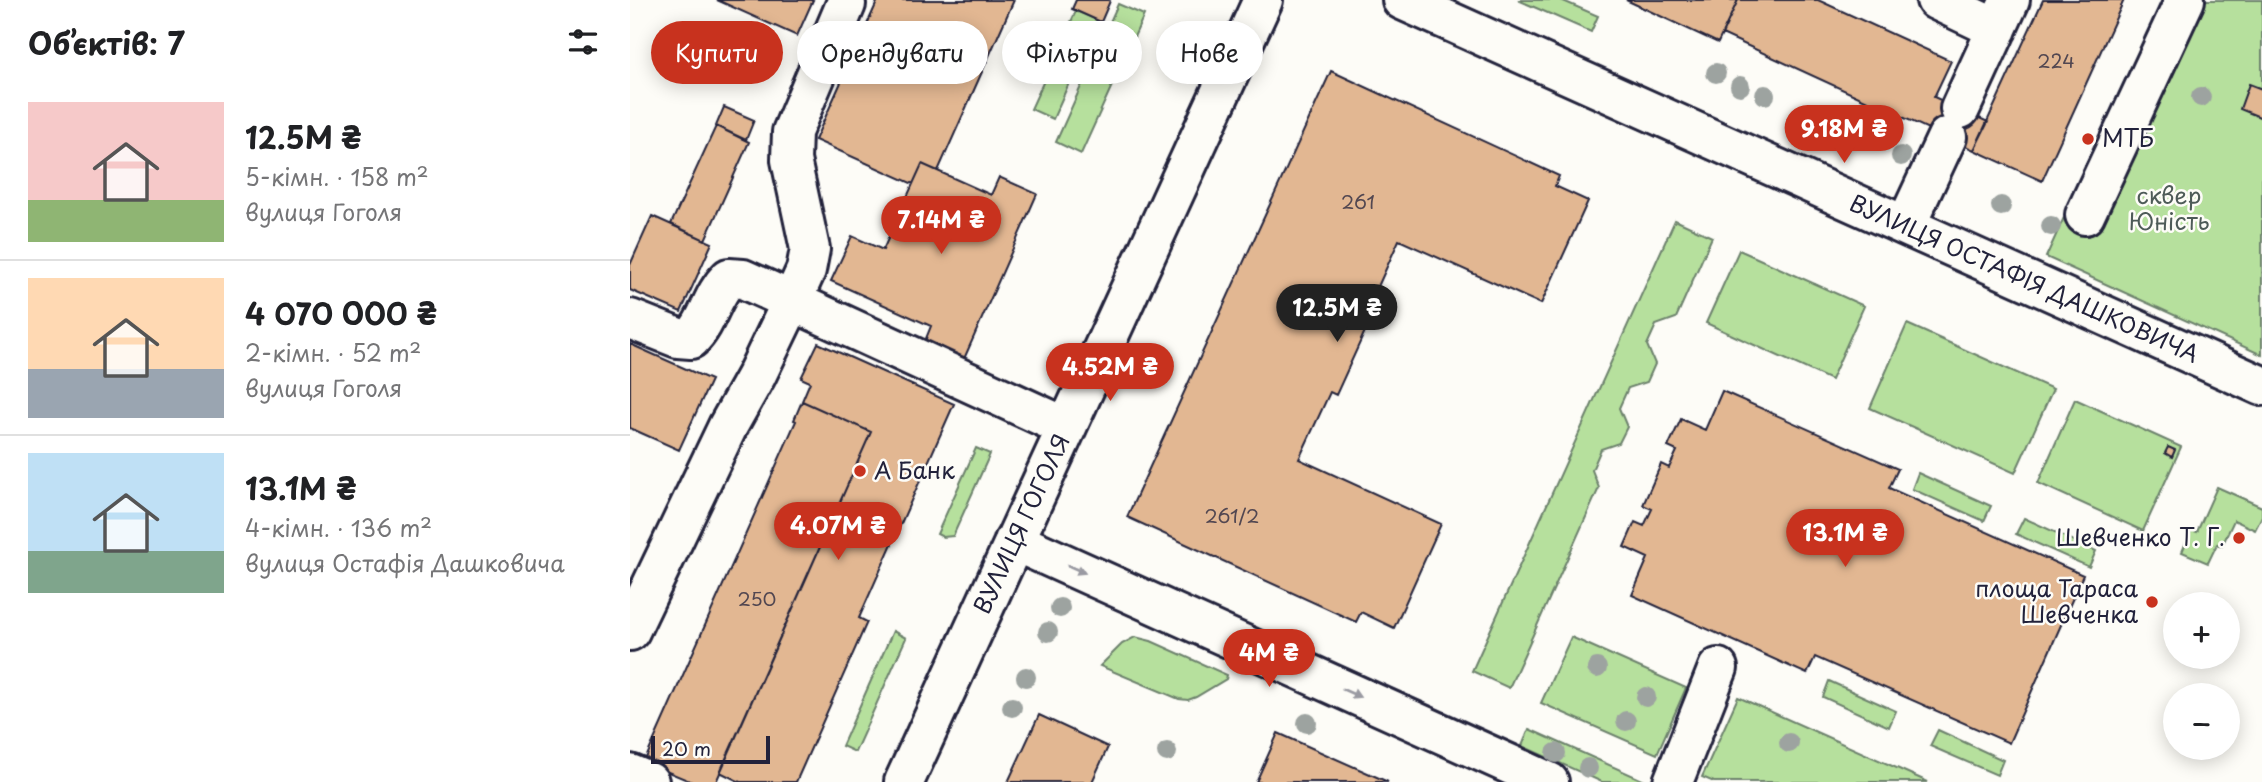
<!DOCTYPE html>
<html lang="uk">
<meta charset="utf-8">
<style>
body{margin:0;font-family:"Playpen Sans",sans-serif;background:#f6f6f6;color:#202124;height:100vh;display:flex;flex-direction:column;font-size:26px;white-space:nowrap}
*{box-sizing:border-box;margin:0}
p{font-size:23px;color:#757577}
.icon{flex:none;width:38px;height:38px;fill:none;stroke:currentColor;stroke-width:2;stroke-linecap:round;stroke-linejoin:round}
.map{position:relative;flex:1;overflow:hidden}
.panel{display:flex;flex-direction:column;background:#fff;width:630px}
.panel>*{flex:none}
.top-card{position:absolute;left:21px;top:21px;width:665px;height:63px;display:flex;gap:14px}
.tools{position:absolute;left:1533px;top:592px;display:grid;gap:14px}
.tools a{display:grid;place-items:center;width:77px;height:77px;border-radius:50%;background:#fff;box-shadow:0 4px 18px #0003;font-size:35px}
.scale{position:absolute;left:21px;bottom:18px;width:119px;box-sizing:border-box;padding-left:7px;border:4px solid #22223b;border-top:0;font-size:19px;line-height:24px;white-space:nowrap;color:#22223b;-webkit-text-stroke:5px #fdfcf7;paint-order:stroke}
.price{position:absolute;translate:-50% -60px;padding:0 16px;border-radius:24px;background:#c8321e;color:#fff;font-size:23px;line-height:46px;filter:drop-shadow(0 2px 4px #0008)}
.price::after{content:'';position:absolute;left:50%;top:42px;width:21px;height:16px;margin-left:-10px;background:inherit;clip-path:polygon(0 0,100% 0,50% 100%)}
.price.active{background:#222;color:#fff}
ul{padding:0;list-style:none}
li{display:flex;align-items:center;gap:21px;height:175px;padding:0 28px}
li+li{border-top:2px solid #e0e0e0}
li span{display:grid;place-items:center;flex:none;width:196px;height:140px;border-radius:0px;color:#555}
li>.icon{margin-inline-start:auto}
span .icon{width:84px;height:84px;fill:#fffc;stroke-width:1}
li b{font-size:30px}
h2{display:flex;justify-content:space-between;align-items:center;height:84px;padding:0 28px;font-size:30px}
.tag{padding:0 24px;border-radius:32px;background:#fff;box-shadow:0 4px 18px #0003;font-size:24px;line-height:63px}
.tag.active{background:#c8321e;color:#fff}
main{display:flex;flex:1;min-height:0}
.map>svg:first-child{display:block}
</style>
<main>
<section class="panel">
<h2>Об’єктів: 7<svg class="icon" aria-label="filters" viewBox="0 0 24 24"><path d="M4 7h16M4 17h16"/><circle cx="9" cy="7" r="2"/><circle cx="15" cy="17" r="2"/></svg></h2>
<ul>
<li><span style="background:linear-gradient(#f6c9c9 70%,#8fb573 0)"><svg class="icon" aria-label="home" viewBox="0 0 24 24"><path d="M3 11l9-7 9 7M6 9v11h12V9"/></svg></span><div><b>12.5M ₴</b><p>5-кімн. · 158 m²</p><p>вулиця Гоголя</p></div></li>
<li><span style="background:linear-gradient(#ffd9b3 65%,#9aa5b1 0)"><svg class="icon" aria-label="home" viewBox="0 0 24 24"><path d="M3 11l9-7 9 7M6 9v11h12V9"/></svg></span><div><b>4 070 000 ₴</b><p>2-кімн. · 52 m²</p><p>вулиця Гоголя</p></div></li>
<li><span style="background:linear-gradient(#bfe0f5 70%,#7fa58c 0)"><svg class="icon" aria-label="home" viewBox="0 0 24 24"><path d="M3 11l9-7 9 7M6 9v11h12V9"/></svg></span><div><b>13.1M ₴</b><p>4-кімн. · 136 m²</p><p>вулиця Остафія Дашковича</p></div></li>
</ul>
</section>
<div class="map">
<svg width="1632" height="782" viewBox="0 0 1632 782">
<rect width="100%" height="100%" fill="#fdfcf7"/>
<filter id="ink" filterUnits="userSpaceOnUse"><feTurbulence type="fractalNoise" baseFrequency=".0143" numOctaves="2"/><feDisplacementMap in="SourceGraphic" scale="14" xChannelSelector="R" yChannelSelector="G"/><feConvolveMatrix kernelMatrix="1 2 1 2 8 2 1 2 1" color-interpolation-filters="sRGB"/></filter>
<g filter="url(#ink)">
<path fill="#b6e09d" stroke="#6c816c" stroke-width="2" d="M 888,0 L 931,0 L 968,16 L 961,32 Z
M 1533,0 L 1632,0 L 1632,355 L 1416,257 Z
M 488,4 L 514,15 L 451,154 L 426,142 Z
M 446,11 L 467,20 L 448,64 L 426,54 Z
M 421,65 L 443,74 L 423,119 L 401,109 Z
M 1045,220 L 1082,237 L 1046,318 L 1026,325 L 1017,345 L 1025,364 L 1017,382 L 998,388 L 989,408 L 997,427 L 989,443 L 971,449 L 962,470 L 969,488 L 879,688 L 842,671 Z
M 1109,250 L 1234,306 L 1201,380 L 1076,323 Z
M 1277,324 L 1423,389 L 1385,473 L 1240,408 Z
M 1445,399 L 1551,447 L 1513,531 L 1408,483 Z
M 346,448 L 360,454 L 323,536 L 313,537 L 307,534 Z
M 1288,473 L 1361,506 L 1354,521 L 1282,489 Z
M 1587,487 L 1632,507 L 1632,516 L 1625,530 L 1604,520 L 1592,546 L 1587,544 L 1578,563 L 1552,552 L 1561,530 L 1567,532 Z
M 1394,518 L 1466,551 L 1459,567 L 1386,534 Z
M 263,631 L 276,638 L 225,752 L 212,746 Z
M 505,637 L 521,641 L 597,675 L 596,679 L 566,697 L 558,700 L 549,699 L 470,666 L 492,644 Z
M 941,637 L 1056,688 L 1027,754 L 911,703 Z
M 1199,681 L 1266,711 L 1259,727 L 1193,697 Z
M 1108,697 L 1298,782 L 1084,782 L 1072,777 Z
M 899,729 L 1015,781 L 1014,782 L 972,782 L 892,746 Z
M 1308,730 L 1373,760 L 1367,775 L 1300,746 Z"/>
<path fill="#e2b792" stroke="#22223b" stroke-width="2" d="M 87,0 L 183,0 L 167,36 Z
M 248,0 L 384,0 L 308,171 L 292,164 L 283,184 L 185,140 Z
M 446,0 L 478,0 L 480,1 L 471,22 L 442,9 Z
M 996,0 L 1108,0 L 1088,43 Z
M 1108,0 L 1188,0 L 1321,61 L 1304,97 L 1358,122 L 1344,150 L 1092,34 Z
M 1413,0 L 1494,0 L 1412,181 L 1344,150 Z
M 701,71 L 929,176 L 925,186 L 958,201 L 911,304 L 769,240 L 741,302 L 747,305 L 706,395 L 700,392 L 669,459 L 811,524 L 764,628 L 731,612 L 726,622 L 497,517 Z
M 1619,84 L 1632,89 L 1632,118 L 1610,109 Z
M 94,107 L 124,120 L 116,140 L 86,126 Z
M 86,126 L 119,142 L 75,240 L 41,224 Z
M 292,164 L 361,195 L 369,177 L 407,194 L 334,359 L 295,341 L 301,326 L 201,281 L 222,236 L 253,250 Z
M 22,216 L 82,243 L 51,312 L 0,290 L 0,265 Z
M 188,343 L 324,404 L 229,618 L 237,622 L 166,782 L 110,782 L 90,772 L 241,432 L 172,401 L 180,382 L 171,378 Z
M 0,344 L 81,380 L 49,450 L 0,428 Z
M 1092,391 L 1268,469 L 1259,488 L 1453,575 L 1379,743 L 1185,657 L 1177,674 L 1002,595 L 1018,558 L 994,547 L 1005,522 L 1014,526 L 1022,509 L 1013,505 L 1031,464 L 1039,468 L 1047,451 L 1038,447 L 1051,419 L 1075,430 Z
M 172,401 L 241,432 L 86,782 L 62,782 L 36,771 L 34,777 L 12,767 L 166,421 L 164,420 Z
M 1538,447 L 1545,450 L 1542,457 L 1535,453 Z
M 409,715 L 478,747 L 462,782 L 378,782 Z
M 648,733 L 758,782 L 626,782 Z"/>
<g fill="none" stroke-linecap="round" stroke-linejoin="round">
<defs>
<path id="minor" d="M 772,0 L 1632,386
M 1306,0 L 1367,29
M 1330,109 L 1380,0
M 1455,215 L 1555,0
M 1276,225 L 1317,137
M 0,319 L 48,338 L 61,339 C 79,321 81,296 99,278 L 113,279 L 162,301 L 176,270 L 180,249 L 161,160 L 162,132 L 216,4
M 384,541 L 919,782
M 0,631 L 98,426 L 126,376 L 162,301 L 436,427
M 0,774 L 19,782
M 274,782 L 633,0
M 1043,782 L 1088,668"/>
</defs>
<use href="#minor" stroke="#22223b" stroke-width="44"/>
<use href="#minor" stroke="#fdfcf7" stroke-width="38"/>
</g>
<g fill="#9da3a0">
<circle cx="1086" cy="73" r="10"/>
<circle cx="1110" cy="86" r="10"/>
<circle cx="1135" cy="95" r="10"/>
<circle cx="1571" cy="97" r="10"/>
<circle cx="1203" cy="124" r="10"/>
<circle cx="1229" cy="137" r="10"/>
<circle cx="1271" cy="156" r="10"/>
<circle cx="1371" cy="206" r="10"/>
<circle cx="1421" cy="226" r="10"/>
<circle cx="430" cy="608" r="10"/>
<circle cx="418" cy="632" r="10"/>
<circle cx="967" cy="668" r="10"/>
<circle cx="396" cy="677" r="10"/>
<circle cx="1016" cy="697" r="10"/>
<circle cx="382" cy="707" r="10"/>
<circle cx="996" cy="721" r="10"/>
<circle cx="677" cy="723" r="10"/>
<circle cx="1159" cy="743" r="10"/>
<circle cx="537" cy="752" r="10"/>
<circle cx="926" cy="753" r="10"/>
<circle cx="958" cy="768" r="10"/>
</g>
<defs><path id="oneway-solid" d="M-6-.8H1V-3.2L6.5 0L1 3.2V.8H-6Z" transform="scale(1.75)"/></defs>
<g fill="#9a9aa2">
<use href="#oneway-solid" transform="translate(446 569) rotate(24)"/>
<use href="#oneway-solid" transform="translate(721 693) rotate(24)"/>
</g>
</g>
<g fill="#c8321e" stroke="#fdfcf7" stroke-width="2.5">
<circle cx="1458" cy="139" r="7"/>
<circle cx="230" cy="471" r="7"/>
<circle cx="1609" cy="538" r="7"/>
<circle cx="1522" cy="602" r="7"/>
</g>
<g text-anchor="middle" stroke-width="5" stroke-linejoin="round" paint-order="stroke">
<g font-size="19" fill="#524751">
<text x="1426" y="68">224</text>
<text x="728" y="209">261</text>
<text x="602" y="523">261/2</text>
<text x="127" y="606">250</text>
</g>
<g font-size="23" fill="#22223b" stroke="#fdfcf7" text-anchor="start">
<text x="1472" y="147">МТБ</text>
<text x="244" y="479">А Банк</text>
<text x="1595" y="546" text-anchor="end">Шевченко Т. Г.</text>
<text x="1508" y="597" text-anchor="end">площа Тараса<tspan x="1508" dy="26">Шевченка</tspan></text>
</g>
<g font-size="23" fill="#4e5b58" stroke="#fdfcf7">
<text x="1539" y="204">сквер<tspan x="1539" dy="26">Юність</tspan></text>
</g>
<g font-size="23" fill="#22223b" stroke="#fdfcf7">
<text transform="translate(1394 279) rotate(24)" y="8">ВУЛИЦЯ ОСТАФІЯ ДАШКОВИЧА</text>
<text transform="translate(392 524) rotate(-65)" y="8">ВУЛИЦЯ ГОГОЛЯ</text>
</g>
</g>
</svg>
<div class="tools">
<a>+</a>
<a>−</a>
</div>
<div class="scale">20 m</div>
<b class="price" style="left:1214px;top:165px">9.18M ₴</b>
<b class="price" style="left:311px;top:256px">7.14M ₴</b>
<b class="price active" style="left:707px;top:344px">12.5M ₴</b>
<b class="price" style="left:480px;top:403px">4.52M ₴</b>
<b class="price" style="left:208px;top:562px">4.07M ₴</b>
<b class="price" style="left:1215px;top:569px">13.1M ₴</b>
<b class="price" style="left:639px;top:689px">4M ₴</b>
<div class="top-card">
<a class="tag active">Купити</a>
<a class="tag">Орендувати</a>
<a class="tag">Фільтри</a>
<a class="tag">Нове</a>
</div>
</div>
</main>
